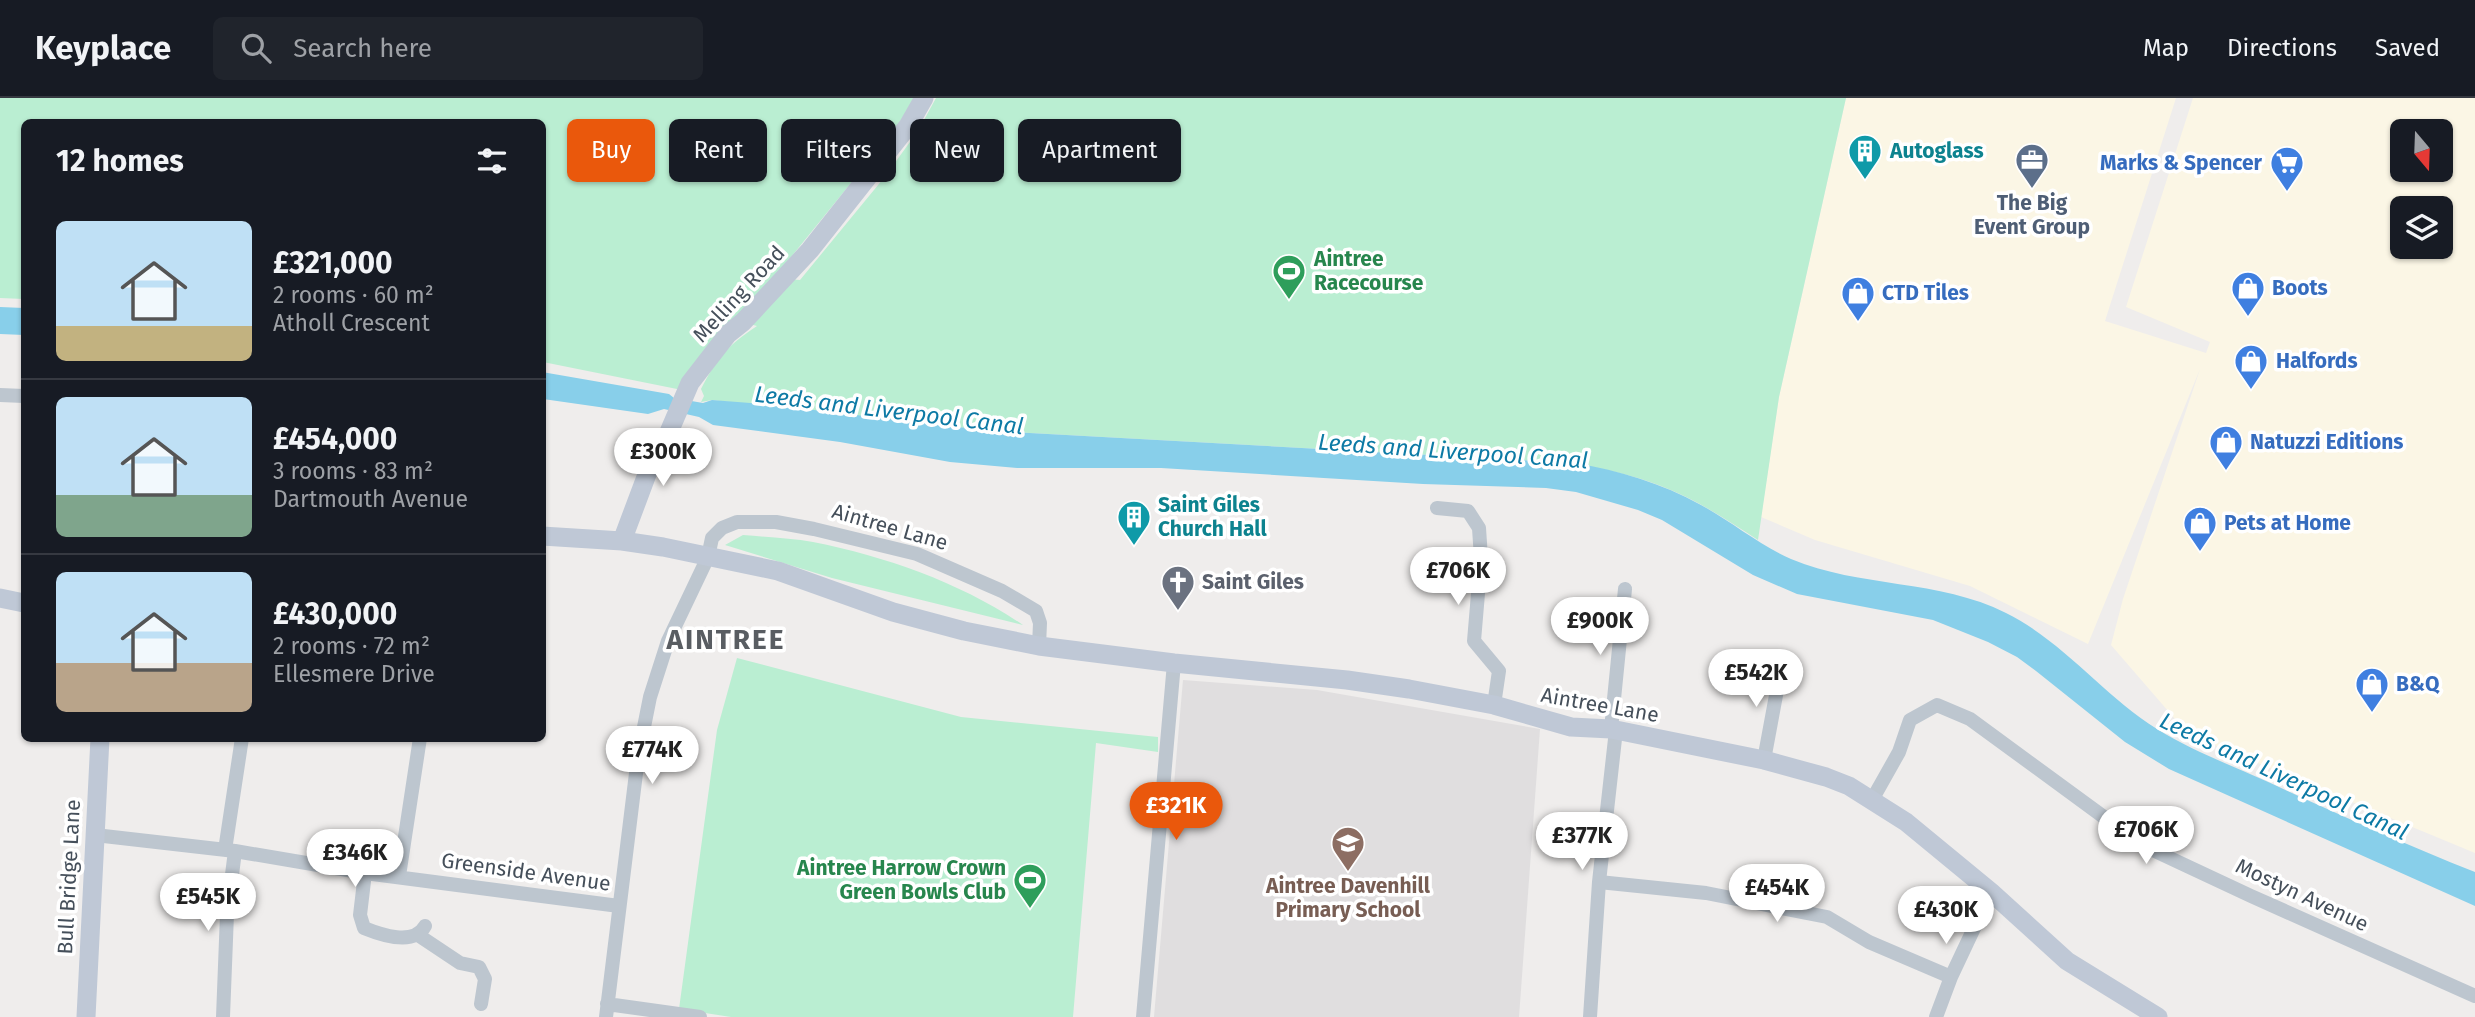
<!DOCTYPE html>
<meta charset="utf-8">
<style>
body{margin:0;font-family:"Fira Sans",sans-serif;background:#20242c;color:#f1f3f6;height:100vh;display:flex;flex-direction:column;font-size:26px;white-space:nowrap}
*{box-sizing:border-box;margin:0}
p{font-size:23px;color:#9ea1a6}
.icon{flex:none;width:38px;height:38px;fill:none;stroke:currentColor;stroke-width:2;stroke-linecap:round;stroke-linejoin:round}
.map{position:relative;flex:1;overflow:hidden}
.drawer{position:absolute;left:21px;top:21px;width:525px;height:623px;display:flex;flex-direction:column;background:#171b24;border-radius:10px;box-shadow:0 2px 5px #0004}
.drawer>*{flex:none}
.top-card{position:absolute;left:567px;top:21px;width:665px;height:63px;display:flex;gap:14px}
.needle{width:46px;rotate:161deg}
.fabs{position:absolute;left:2390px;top:21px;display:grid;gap:14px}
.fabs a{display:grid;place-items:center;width:63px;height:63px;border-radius:10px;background:#171b24;box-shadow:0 2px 5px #0004;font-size:35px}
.price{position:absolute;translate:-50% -60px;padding:0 16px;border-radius:24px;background:#fff;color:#222;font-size:23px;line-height:46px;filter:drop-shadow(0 2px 4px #0008)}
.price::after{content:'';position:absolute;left:50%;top:42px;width:21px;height:16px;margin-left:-10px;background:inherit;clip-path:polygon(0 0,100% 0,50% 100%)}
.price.active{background:#ea580c;color:#fff}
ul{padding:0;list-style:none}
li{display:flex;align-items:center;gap:21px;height:175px;padding:0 35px}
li+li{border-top:2px solid #363941}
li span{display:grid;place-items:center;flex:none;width:196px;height:140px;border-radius:10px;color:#555}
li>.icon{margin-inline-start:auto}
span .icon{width:84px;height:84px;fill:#fffc;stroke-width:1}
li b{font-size:30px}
h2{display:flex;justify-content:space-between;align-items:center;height:84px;padding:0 35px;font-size:30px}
.tag{padding:0 24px;border-radius:10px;background:#171b24;box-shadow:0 2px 5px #0004;font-size:24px;line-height:63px}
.tag.active{background:#ea580c;color:#fff}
header{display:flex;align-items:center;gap:42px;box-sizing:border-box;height:98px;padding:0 35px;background:#171b24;border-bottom:2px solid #363941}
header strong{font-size:33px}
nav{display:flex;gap:38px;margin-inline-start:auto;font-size:24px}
.search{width:490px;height:63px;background:#20242c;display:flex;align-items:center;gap:18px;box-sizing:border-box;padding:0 24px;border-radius:10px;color:#9ea1a6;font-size:26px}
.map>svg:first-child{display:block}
</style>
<header>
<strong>Keyplace</strong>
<div class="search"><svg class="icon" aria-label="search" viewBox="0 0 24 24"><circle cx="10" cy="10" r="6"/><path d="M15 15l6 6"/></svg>Search here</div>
<nav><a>Map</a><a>Directions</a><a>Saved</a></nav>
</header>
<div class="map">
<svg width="2475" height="919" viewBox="0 0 2475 919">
<rect width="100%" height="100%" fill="#efedec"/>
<path fill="#fbf6e5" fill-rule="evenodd" d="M 1846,0 L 2176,0 L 2105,223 L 2206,255 L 2210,244 L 2126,209 L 2193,0 L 2475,0 L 2475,755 L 2188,636 L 2111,547 L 2123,501 L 2200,271 L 2088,546 L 1970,488 L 1815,442 L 1761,419 L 1779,299 ZM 2403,33 L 2441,33 L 2441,72 L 2403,72 ZM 2403,110 L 2441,110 L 2441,149 L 2403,149 Z"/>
<path fill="#e0dedf" d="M 1183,582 L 1317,592 L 1540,631 L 1519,919 L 1154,919 Z"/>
<path fill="#baeed2" d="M 0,0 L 914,0 L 898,27 L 774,180 L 800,182 L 883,81 L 918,33 L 936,0 L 1846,0 L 1779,299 L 1758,442 C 1727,422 1696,401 1661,388 C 1634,377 1605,372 1576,365 L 992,333 L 712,302 L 701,304 L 704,298 L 701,291 C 717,260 728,247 757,228 L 731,221 L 682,292 L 543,264 L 542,24 L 24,24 L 24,201 L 0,200 Z
M 743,437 C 766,439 791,440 813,444 C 888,459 961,485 1023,527 L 832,480 L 725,447 Z
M 737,560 L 961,619 L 1158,639 L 1158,654 L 1096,645 L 1073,919 L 731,919 L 679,911 L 717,632 Z"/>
<path fill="#88cfea" d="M 0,209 L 24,210 L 24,237 L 0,236 Z
M 542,274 L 669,296 L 674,300 L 703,305 L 712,302 L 763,306 L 992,333 L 1576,365 C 1619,373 1662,385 1701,407 C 1731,423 1759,447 1791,461 C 1860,490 1939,481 2006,515 C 2063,543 2103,597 2157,631 C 2191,652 2230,667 2266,683 C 2335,715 2404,746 2475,774 L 2475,808 L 2169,671 L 2125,644 L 2036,573 L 2017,559 L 1988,544 L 1933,522 L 1797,496 L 1753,477 L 1662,422 L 1638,412 L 1576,394 L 1546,390 L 1423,386 L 1161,370 L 1017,370 L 950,364 L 840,344 L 713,327 L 699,319 L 664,311 L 648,316 L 543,301 Z"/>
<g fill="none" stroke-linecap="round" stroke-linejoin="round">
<path stroke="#bdc6cf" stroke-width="14" d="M 0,297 L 24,298
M 1437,410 L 1468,413 L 1479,430 L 1481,460 L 1474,543 L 1499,573 L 1494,607
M 1611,631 L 1625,491
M 1764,662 L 1782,565
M 1872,702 L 1899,654 L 1910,622 L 1937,607 L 1970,621 L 2142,747 L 2251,798 L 2475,898
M 95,737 L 235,753 L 365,775 L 619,808
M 225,752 L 242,640
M 365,775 L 360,817 L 364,830 C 381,837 414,848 425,828
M 399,778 L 420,640
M 1599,784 L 1706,795 L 1827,819 L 1869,844 L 1951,879
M 418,837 L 460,865 L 479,869 L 485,881 L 481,906
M 607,906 L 700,919
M 223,919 L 227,816 L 235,753
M 606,919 L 638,659 L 650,599 L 668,543 L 708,459 L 712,440 L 722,430 L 737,424 L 776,424 L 814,431 L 917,456 L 1002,493 L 1036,513 L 1040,525 L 1039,548
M 1143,919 L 1174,565
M 1590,919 L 1599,784 L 1616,632
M 1936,919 L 1951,879 L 1991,794"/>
<path stroke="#bfc8d6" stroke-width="19" d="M 542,438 L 622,443 L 663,449 L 778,473 L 893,514 L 964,533 L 1039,548 L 1174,565 L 1347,582 L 1409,591 L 1494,607 L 1571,629 L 1611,631 L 1764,662 L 1826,679 L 1849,688 L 1906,724 L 1991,794 L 2067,863 L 2158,919
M 622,443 L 649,371 L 669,334 L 690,285 L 728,236 L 743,224 L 810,152 L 908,28 L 924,0
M 0,500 L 24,505
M 86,919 L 100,640"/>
</g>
<defs>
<symbol id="building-pin" viewBox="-11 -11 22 30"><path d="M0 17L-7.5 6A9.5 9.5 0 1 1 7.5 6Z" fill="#0f9aa8" stroke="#fff"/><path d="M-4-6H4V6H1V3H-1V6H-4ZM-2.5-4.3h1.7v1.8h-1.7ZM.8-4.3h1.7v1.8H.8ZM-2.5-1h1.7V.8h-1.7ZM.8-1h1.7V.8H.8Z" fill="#fff"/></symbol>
<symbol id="office-pin" viewBox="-11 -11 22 30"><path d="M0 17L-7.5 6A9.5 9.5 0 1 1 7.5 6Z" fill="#5c6f8a" stroke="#fff"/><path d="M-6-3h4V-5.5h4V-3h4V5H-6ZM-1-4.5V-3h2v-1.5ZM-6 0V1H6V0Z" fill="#fff"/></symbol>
<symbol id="supermarket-pin" viewBox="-11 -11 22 30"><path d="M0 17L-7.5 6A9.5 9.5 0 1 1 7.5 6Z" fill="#3f7fe0" stroke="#fff"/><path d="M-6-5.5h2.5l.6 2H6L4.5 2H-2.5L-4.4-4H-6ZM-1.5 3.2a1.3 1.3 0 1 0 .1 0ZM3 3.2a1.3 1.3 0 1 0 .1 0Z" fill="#fff"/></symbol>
<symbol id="stadium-pin" viewBox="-11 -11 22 30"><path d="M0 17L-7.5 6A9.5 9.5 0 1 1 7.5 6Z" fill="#2e9e5b" stroke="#fff"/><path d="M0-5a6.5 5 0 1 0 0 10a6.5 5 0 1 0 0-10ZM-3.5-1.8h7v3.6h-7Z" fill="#fff"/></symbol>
<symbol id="shop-pin" viewBox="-11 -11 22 30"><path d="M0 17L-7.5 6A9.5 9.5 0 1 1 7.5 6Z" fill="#3f7fe0" stroke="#fff"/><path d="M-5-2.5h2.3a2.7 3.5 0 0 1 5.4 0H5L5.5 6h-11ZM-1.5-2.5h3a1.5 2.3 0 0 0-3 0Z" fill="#fff"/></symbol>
<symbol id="church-pin" viewBox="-11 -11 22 30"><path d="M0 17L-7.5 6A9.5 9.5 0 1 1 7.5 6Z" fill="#6b7280" stroke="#fff"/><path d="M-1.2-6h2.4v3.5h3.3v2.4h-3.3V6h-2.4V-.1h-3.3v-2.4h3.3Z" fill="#fff"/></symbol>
<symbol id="school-pin" viewBox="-11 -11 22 30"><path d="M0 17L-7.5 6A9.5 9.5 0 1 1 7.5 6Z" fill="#8d6e63" stroke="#fff"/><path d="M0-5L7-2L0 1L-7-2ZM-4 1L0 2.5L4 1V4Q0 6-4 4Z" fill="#fff"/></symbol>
</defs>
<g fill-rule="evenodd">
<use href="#building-pin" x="1846" y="34" width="38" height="52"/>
<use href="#office-pin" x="2013" y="43" width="38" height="52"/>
<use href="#supermarket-pin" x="2268" y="46" width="38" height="52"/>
<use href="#stadium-pin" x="1270" y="154" width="38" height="52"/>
<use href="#shop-pin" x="2229" y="171" width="38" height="52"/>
<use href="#shop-pin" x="1839" y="176" width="38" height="52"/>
<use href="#shop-pin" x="2232" y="244" width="38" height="52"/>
<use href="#shop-pin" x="2207" y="325" width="38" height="52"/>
<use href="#building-pin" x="1115" y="400" width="38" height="52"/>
<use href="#shop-pin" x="2181" y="406" width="38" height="52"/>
<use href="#church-pin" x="1159" y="465" width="38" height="52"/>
<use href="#shop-pin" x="2353" y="567" width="38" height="52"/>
<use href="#school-pin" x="1329" y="726" width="38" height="52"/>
<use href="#stadium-pin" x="1011" y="763" width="38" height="52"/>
</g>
<g text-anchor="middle" stroke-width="7" stroke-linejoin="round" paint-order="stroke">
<g font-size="21" font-weight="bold" fill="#0d838f" stroke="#fff" text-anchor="start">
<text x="1890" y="60">Autoglass</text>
<text x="1158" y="414">Saint Giles<tspan x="1158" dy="24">Church Hall</tspan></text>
</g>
<g font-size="21" font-weight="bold" fill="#366cbe" stroke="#fff" text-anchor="start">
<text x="2262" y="72" text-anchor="end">Marks &amp; Spencer</text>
<text x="2272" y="197">Boots</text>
<text x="1882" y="202">CTD Tiles</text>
<text x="2276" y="270">Halfords</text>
<text x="2250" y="351">Natuzzi Editions</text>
<text x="2224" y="432">Pets at Home</text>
<text x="2396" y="593">B&amp;Q</text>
</g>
<g font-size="21" font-weight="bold" fill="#4e5e75" stroke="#fff">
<text x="2032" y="112">The Big<tspan x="2032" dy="24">Event Group</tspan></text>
</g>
<g font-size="21" font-weight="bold" fill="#27864d" stroke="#fff" text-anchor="start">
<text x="1314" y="168">Aintree<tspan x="1314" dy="24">Racecourse</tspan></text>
<text x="1006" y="777" text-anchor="end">Aintree Harrow Crown<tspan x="1006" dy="24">Green Bowls Club</tspan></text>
</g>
<g font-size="21" fill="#454f5a" stroke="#fff">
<text transform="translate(739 196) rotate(-47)" y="7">Melling Road</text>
<text transform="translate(890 429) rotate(16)" y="7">Aintree Lane</text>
<text transform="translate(1600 607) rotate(10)" y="7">Aintree Lane</text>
<text transform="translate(526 774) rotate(8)" y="7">Greenside Avenue</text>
<text transform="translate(69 779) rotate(-87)" y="7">Bull Bridge Lane</text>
<text transform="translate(2302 797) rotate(25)" y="7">Mostyn Avenue</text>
</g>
<g font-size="21" font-weight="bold" fill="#5b616d" stroke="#fff" text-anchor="start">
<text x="1202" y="491">Saint Giles</text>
</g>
<g font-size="21" font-weight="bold" fill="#785e54" stroke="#fff">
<text x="1348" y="795">Aintree Davenhill<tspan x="1348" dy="24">Primary School</tspan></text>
</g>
<g font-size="23" font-style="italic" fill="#0d7aa5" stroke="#fff">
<text transform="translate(889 312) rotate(7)" y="8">Leeds and Liverpool Canal</text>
<text transform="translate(1453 353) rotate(4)" y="8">Leeds and Liverpool Canal</text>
<text transform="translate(2284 678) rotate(25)" y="8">Leeds and Liverpool Canal</text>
</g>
<g font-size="28" font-weight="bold" letter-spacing="2" fill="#595d62" stroke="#fff">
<text x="726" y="551">AINTREE</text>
</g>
</g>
</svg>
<div class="fabs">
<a><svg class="needle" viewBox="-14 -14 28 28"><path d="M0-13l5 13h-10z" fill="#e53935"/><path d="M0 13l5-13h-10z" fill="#9ea1a6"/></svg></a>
<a><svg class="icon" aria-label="layers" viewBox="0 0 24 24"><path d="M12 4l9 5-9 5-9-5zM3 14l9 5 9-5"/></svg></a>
</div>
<b class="price" style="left:663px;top:390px">£300K</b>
<b class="price" style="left:1458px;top:509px">£706K</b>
<b class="price" style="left:1600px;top:559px">£900K</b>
<b class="price" style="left:1756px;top:611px">£542K</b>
<b class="price" style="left:652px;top:688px">£774K</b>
<b class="price active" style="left:1176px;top:744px">£321K</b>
<b class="price" style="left:2146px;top:768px">£706K</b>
<b class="price" style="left:1582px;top:774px">£377K</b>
<b class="price" style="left:355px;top:791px">£346K</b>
<b class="price" style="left:1777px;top:826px">£454K</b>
<b class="price" style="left:208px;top:835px">£545K</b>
<b class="price" style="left:1946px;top:848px">£430K</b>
<div class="top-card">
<a class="tag active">Buy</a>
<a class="tag">Rent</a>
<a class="tag">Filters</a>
<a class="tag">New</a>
<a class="tag">Apartment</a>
</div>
<section class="drawer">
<h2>12 homes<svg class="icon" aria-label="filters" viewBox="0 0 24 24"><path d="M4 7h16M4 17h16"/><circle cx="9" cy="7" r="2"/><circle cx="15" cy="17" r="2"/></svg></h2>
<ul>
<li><span style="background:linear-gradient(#bfe0f5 75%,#c2b280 0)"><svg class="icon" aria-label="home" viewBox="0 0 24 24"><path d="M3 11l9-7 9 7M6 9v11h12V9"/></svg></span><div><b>£321,000</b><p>2 rooms · 60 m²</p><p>Atholl Crescent</p></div></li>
<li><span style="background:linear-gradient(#bfe0f5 70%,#7fa58c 0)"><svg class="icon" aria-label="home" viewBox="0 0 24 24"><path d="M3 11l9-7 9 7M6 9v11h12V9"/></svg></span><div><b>£454,000</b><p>3 rooms · 83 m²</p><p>Dartmouth Avenue</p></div></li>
<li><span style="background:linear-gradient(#bfe0f5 65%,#b9a48a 0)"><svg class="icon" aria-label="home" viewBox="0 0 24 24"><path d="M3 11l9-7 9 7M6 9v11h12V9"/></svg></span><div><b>£430,000</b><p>2 rooms · 72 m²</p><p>Ellesmere Drive</p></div></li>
</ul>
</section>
</div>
